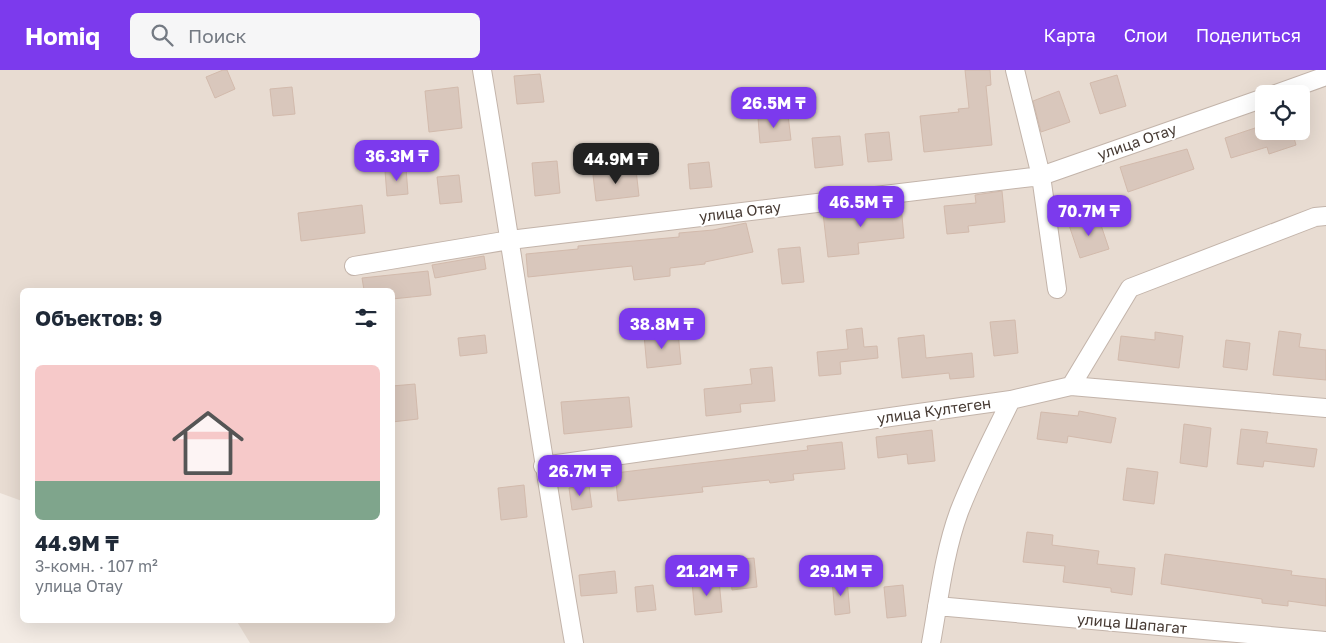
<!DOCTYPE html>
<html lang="ru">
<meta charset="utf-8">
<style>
body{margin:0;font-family:"Golos Text",sans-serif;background:#f6f6f7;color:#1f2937;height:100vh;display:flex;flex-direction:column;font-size:19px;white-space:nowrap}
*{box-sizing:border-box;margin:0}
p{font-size:16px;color:#747a83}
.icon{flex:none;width:28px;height:28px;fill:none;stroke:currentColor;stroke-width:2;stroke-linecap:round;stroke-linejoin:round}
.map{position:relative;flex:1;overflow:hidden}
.side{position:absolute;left:20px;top:218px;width:375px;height:335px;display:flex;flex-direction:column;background:#fff;border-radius:8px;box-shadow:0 5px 20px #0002}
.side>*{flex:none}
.buttons{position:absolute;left:1255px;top:15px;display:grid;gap:10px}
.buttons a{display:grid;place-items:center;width:55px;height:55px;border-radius:8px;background:#fff;box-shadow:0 5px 20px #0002;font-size:25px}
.price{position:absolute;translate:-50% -42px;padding:0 11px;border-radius:10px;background:#7c3aed;color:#fff;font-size:16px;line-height:32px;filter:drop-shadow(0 1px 2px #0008)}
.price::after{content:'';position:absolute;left:50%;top:30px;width:15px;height:11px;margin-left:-8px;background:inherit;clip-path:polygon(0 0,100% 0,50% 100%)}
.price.selected{background:#222;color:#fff}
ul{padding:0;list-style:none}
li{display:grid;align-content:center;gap:10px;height:265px;padding:0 15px}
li+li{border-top:1px solid #e0e1e3}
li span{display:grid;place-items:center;height:155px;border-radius:8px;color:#555}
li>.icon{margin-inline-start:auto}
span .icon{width:90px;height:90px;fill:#fffc;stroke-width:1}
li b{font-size:21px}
h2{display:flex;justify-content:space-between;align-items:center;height:60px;padding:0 15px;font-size:21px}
header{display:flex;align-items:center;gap:30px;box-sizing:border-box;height:70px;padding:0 25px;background:#7c3aed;color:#fff}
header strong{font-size:24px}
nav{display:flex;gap:28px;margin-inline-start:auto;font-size:18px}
.search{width:350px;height:45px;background:#f6f6f7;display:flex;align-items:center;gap:12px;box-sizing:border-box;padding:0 18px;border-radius:8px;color:#747a83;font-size:19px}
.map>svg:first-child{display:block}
</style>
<header>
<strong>Homiq</strong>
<div class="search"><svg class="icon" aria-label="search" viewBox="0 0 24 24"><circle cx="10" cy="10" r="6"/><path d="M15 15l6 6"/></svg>Поиск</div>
<nav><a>Карта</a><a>Слои</a><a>Поделиться</a></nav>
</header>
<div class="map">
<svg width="1326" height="573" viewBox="0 0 1326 573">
<rect width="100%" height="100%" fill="#f4ece5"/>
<path fill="#e8dcd2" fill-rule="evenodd" d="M 0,0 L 1326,0 L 1326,573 L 250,573 L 236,550 L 392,550 L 392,220 L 22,220 L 22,431 L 0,423 ZM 1264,24 L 1301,24 L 1301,61 L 1264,61 Z"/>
<path fill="#d9c7bc" stroke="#d2baac" d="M 223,0 L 227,0 L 235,19 L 215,28 L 206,7 Z
M 965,0 L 990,0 L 991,15 L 986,16 L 992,75 L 924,82 L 920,46 L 959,42 L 958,39 L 969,38 Z
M 540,4 L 544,32 L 517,34 L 514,6 Z
M 1117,5 L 1126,36 L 1100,44 L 1090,13 Z
M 292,17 L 295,44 L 273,46 L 270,19 Z
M 458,17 L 462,58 L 429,62 L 425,21 Z
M 1059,21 L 1070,52 L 1041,62 L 1033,31 Z
M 788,45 L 791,70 L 760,73 L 758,48 Z
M 1264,55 L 1264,61 L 1292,61 L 1296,75 L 1269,84 L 1267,77 L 1231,88 L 1225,68 Z
M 889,62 L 892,90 L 868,92 L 865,64 Z
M 840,66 L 843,95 L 815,98 L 812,68 Z
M 1187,79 L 1194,99 L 1128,122 L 1120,97 Z
M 557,91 L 560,123 L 535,126 L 532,93 Z
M 709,92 L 712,117 L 690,119 L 688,94 Z
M 406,98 L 408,124 L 387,126 L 385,101 Z
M 636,100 L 639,126 L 596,131 L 593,105 Z
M 459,105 L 462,132 L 440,134 L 437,107 Z
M 1002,121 L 1005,152 L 968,156 L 969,162 L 947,164 L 944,136 L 976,133 L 975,125 Z
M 362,135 L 365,163 L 301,171 L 298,143 Z
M 901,135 L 904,168 L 858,173 L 859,184 L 828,187 L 823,143 Z
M 1098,146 L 1109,179 L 1080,188 L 1069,155 Z
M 746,153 L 753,182 L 705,192 L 705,194 L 670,198 L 670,206 L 634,210 L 632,196 L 528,207 L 526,184 L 578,179 L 578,176 L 679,167 L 679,163 L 713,160 Z
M 800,177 L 804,212 L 782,214 L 778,179 Z
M 484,186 L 486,199 L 435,208 L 432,195 Z
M 428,201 L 431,225 L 392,229 L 392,220 L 364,220 L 362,208 Z
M 1015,250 L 1018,283 L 994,286 L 990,252 Z
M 862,258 L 864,277 L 877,276 L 878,288 L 840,292 L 841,304 L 819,306 L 817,282 L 848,279 L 846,260 Z
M 1279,261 L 1301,264 L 1299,277 L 1326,280 L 1326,310 L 1273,305 Z
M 678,262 L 681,294 L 647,298 L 644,265 Z
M 1155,262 L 1183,266 L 1179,298 L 1118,290 L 1121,266 L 1155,270 Z
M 485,265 L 487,283 L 460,286 L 458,268 Z
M 924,265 L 926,288 L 972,283 L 974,307 L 950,309 L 949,303 L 902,308 L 898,268 Z
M 1226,270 L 1250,273 L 1247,300 L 1223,297 Z
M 772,297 L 775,331 L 740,334 L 741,342 L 706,346 L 704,319 L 752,314 L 750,299 Z
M 415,314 L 418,349 L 392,352 L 392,316 Z
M 629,327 L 632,357 L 564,364 L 561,332 Z
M 1079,341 L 1116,348 L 1111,373 L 1068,366 L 1067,373 L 1037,369 L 1041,342 L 1078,346 Z
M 1184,354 L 1211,358 L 1207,397 L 1180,393 Z
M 1241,359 L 1268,362 L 1266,373 L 1317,379 L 1314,397 L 1264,391 L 1263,397 L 1237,394 Z
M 932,360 L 935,391 L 908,394 L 907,384 L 878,388 L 876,367 Z
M 842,372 L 845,399 L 793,404 L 794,410 L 770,413 L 769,410 L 702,417 L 703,422 L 618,431 L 615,403 L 808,380 L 807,376 Z
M 1127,398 L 1158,402 L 1154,434 L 1123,430 Z
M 524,415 L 527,447 L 501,450 L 498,418 Z
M 589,415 L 592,437 L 572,440 L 569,418 Z
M 1027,462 L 1053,465 L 1052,475 L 1099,481 L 1097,494 L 1135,498 L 1132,525 L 1111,522 L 1111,518 L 1063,512 L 1065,496 L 1023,492 Z
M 1165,484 L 1292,501 L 1291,505 L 1326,509 L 1326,536 L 1288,531 L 1288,536 L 1262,533 L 1262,529 L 1161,514 Z
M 754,488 L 757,517 L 732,520 L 729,490 Z
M 615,501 L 617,523 L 581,526 L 579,505 Z
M 847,509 L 850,543 L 835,545 L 832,510 Z
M 719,510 L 722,542 L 695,545 L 692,512 Z
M 653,515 L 656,540 L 637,542 L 635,517 Z
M 903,515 L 906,546 L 887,548 L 884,517 Z"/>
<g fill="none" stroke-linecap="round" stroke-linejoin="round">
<defs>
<path id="minor" d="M 482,0 C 514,191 541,382 574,573
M 1015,0 L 1041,106 L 1057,219
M 1276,24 L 1326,6
M 354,196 L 510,170 L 1041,106 L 1264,28
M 1071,316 L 1130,218 L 1315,147 L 1326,146
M 543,396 L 1011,330 L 1071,316 L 1326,338
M 937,536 L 1326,571
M 931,573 C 939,529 944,483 959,442 C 974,403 993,367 1011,330"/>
</defs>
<use href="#minor" stroke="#c3b4aa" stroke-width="20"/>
<use href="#minor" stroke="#fff" stroke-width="18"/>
</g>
<g text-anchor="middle" stroke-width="4" stroke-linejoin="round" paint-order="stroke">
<g font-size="15" fill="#473b34" stroke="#fff">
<text transform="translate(1137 72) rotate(-19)" y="5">улица Отау</text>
<text transform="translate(740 142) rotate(-7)" y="5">улица Отау</text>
<text transform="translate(934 341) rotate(-8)" y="5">улица Култеген</text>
<text transform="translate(1132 554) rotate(5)" y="5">улица Шапагат</text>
</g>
</g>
</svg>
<div class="buttons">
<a><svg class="icon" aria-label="locate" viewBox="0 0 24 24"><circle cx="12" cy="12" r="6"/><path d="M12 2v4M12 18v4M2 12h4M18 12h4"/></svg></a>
</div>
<b class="price" style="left:774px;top:59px">26.5M ₸</b>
<b class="price" style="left:397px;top:112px">36.3M ₸</b>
<b class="price selected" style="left:616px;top:115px">44.9M ₸</b>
<b class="price" style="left:861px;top:158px">46.5M ₸</b>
<b class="price" style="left:1089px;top:167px">70.7M ₸</b>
<b class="price" style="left:662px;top:280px">38.8M ₸</b>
<b class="price" style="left:580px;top:427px">26.7M ₸</b>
<b class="price" style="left:707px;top:527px">21.2M ₸</b>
<b class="price" style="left:841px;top:527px">29.1M ₸</b>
<section class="side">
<h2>Объектов: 9<svg class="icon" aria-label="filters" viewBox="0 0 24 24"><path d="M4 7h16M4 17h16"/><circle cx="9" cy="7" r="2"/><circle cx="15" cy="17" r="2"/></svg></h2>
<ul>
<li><span style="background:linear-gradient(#f6c9c9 75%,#7fa58c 0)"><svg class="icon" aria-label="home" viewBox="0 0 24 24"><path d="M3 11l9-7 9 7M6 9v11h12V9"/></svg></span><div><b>44.9M ₸</b><p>3-комн. · 107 m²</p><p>улица Отау</p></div></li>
</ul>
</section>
</div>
